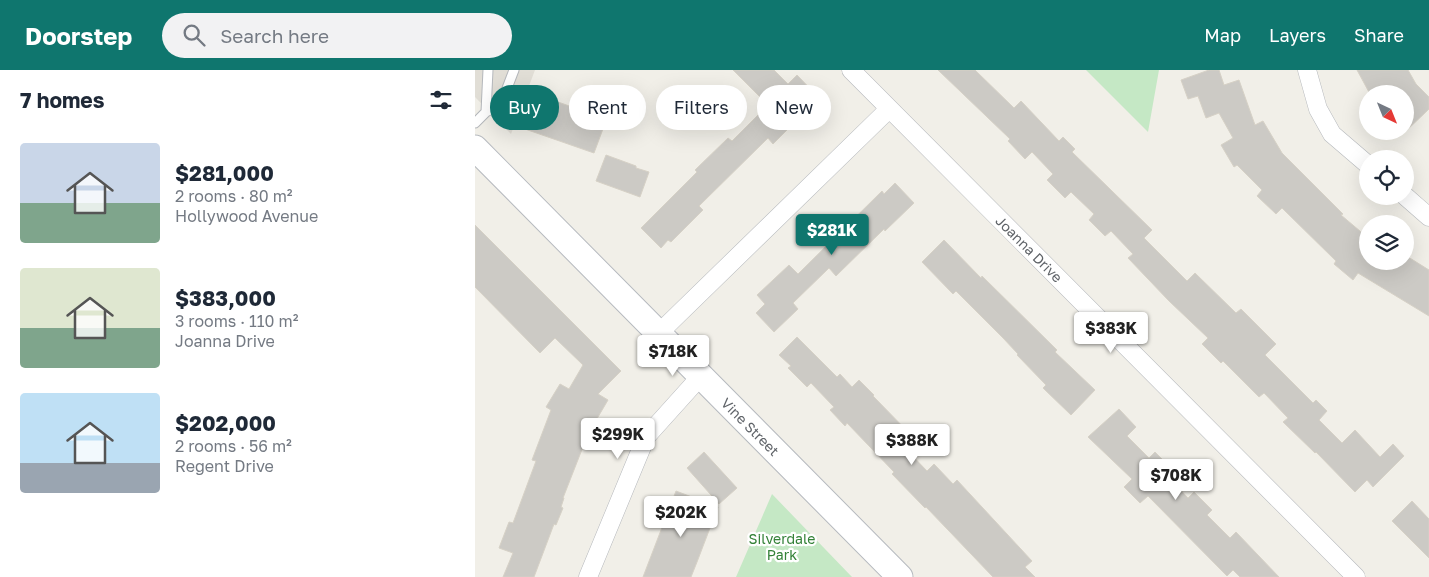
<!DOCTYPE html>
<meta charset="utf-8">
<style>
body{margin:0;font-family:"Golos Text",sans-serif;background:#f2f2f3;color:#1f2937;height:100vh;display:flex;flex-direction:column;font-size:19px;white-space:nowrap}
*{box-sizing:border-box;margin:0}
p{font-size:16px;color:#747a83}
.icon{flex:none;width:28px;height:28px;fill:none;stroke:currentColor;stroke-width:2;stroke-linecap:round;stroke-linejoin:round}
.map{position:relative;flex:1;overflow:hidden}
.panel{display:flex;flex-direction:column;background:#fff;width:475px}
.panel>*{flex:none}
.guide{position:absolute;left:15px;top:15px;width:475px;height:45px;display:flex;gap:10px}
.needle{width:32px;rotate:137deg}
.buttons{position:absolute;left:884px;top:15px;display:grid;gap:10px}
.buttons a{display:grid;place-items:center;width:55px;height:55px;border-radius:50%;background:#fff;box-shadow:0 5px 20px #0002;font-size:25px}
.price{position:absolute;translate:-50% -42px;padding:0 11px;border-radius:5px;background:#fff;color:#222;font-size:16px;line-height:32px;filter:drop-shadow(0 1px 2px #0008)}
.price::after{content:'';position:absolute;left:50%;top:30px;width:15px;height:11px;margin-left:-8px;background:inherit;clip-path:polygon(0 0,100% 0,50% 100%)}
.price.current{background:#0f766e;color:#fff}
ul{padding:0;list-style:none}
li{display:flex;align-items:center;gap:15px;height:125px;padding:0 20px}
li span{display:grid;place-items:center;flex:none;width:140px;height:100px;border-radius:5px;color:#555}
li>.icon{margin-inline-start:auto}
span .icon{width:60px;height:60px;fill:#fffc;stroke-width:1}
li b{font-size:21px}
h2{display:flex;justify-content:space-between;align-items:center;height:60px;padding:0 20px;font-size:21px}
.chip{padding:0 18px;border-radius:22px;background:#fff;box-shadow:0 5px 20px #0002;font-size:18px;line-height:45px}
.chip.current{background:#0f766e;color:#fff}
header{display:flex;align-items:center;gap:30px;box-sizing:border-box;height:70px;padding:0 25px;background:#0f766e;color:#fff}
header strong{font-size:24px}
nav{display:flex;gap:28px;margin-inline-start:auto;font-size:18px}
.search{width:350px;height:45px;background:#f2f2f3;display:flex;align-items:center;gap:12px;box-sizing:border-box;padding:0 18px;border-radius:28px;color:#747a83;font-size:19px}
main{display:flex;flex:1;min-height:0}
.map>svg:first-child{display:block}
</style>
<header>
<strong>Doorstep</strong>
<div class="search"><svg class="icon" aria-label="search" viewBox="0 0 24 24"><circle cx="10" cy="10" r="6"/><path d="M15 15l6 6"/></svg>Search here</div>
<nav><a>Map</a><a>Layers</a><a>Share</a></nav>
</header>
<main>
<section class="panel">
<h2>7 homes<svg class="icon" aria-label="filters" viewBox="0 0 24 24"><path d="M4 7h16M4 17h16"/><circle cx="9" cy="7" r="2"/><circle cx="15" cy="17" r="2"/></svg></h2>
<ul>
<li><span style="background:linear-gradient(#c9d6e8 60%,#7fa58c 0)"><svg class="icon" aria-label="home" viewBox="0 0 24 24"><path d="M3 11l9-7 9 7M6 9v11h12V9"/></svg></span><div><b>$281,000</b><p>2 rooms · 80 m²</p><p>Hollywood Avenue</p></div></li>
<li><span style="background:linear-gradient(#dfe7d0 60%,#7fa58c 0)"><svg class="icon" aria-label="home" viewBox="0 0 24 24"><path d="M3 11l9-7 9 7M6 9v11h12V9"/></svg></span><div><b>$383,000</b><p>3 rooms · 110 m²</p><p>Joanna Drive</p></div></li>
<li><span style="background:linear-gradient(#bfe0f5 70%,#9aa5b1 0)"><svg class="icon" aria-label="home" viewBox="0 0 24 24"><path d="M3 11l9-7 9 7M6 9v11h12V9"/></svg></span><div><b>$202,000</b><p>2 rooms · 56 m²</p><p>Regent Drive</p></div></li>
</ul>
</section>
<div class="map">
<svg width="954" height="507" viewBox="0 0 954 507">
<rect width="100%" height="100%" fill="#f1efe8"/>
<path fill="#e1ded6" d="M 0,0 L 60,0 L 36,64 L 0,27 Z"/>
<path fill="#c5e8c5" d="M 611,0 L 684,0 L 673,62 Z
M 297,424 L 377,507 L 261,507 Z"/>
<path fill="#cccac5" stroke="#d6d1c6" d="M 258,0 L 299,0 L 313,14 L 322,5 L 344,28 L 298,74 L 293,68 L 224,136 L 228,140 L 196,172 L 193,170 L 186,178 L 166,158 L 222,102 L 220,100 L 253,68 L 257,71 L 293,35 Z
M 463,0 L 500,0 L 539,38 L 546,31 L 584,71 L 588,67 L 600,79 L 597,82 L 677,160 L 669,168 L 712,211 L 720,203 L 761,243 L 766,239 L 801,274 L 790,285 L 838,333 L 841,330 L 852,341 L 844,350 L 867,373 L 880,360 L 905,387 L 918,374 L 929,386 L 898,417 L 892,410 L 880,422 L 841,382 L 840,383 L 808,352 L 813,348 L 789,323 L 784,327 L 748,291 L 746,293 L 727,274 L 733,268 L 694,231 L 653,188 L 658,184 L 636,161 L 630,166 L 614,150 L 619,144 L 596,122 L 590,128 L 572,110 L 578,104 L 557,82 L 550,89 L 533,71 L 535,69 Z
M 734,0 L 744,0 L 749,15 L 764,10 L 780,55 L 788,51 L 807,83 L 868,144 L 866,145 L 892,167 L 892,191 L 930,191 L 930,185 L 954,200 L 954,246 L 883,203 L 878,210 L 859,194 L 861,191 L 807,138 L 801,144 L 782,126 L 787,120 L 762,95 L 759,97 L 746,75 L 758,68 L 744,43 L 731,48 L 723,26 L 713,29 L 706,10 Z
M 882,0 L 933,0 L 941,14 L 954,27 L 954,39 L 930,62 L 930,24 L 895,24 Z
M 69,27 L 97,37 L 101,27 L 135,40 L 119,83 L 50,59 L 56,42 L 63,44 Z
M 131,85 L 161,96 L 161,98 L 174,102 L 165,127 L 121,111 Z
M 420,113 L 439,133 L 410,161 L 409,159 L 361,206 L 354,198 L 318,233 L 323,239 L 299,262 L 281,243 L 290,234 L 282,225 L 314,195 L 323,204 L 407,121 L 409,124 Z
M 0,155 L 146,301 L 123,324 L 133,330 L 113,364 L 88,428 L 89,428 L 86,437 L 88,438 L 81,455 L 79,454 L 59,507 L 28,507 L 38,483 L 24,478 L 34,452 L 38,453 L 61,391 L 57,390 L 76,340 L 71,337 L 85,314 L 94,319 L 108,295 L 80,268 L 65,283 L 0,217 Z
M 469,170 L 506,208 L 507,206 L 582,280 L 580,282 L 620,320 L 596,345 L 568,318 L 571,315 L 542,285 L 543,284 L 528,268 L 481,221 L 478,224 L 447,192 Z
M 322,267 L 362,307 L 365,304 L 377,317 L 384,310 L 399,325 L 398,326 L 437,366 L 428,376 L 452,401 L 459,394 L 478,414 L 482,410 L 557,491 L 550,497 L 560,507 L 518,507 L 451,437 L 450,438 L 417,404 L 419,402 L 372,353 L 370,356 L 355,340 L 359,337 L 336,313 L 332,317 L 313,298 L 316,296 L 304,285 Z
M 644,339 L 661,357 L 652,366 L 674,388 L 680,382 L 698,400 L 692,406 L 713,428 L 719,422 L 737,440 L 732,445 L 755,468 L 761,462 L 804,507 L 765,507 L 758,500 L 752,506 L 673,426 L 665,433 L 649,417 L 657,409 L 613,367 Z
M 229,382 L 262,418 L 244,434 L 212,398 Z
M 201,421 L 243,437 L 222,492 L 216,507 L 168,507 Z
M 937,431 L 954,449 L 954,488 L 917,451 Z"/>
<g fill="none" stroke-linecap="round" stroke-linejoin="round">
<defs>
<path id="lane" d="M 11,42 L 26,34 L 39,0
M 0,53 L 11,42 L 13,0"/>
<path id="street" d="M 376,0 L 881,507
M 832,0 L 843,39 L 857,64 L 892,94
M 930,126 L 954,147
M 183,264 L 414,39
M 113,507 L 171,367 L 225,307"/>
<path id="secondary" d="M 0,78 L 425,507"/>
</defs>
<use href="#lane" stroke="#b5b8bc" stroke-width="11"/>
<use href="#street" stroke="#b5b8bc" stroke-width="19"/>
<use href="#secondary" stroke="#b6babf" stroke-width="27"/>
<use href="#lane" stroke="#fff" stroke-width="9"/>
<use href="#street" stroke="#fff" stroke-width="18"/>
<use href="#secondary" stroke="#fff" stroke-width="25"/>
</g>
<g text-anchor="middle" stroke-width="4.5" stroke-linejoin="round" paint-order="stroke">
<g font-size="14" fill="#5f6368" stroke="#fff">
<text transform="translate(554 179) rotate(45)" y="5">Joanna Drive</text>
<text transform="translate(275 357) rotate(45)" y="5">Vine Street</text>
</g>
<g font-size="14" fill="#348238" stroke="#fff">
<text x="307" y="474">Silverdale<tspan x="307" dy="16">Park</tspan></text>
</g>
</g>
</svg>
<div class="buttons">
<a><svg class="needle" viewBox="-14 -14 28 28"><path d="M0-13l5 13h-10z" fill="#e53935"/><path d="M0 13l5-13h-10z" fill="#747a83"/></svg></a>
<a><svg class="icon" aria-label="locate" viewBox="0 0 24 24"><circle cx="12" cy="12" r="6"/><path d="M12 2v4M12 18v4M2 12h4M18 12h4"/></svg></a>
<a><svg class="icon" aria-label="layers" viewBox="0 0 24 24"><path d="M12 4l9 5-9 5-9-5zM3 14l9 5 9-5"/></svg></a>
</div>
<b class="price current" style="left:357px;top:186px">$281K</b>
<b class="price" style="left:636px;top:284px">$383K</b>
<b class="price" style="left:198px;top:307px">$718K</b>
<b class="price" style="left:143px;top:390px">$299K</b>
<b class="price" style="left:437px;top:396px">$388K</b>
<b class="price" style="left:701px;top:431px">$708K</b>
<b class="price" style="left:206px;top:468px">$202K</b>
<div class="guide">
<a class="chip current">Buy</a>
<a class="chip">Rent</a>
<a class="chip">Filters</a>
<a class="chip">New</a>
</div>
</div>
</main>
